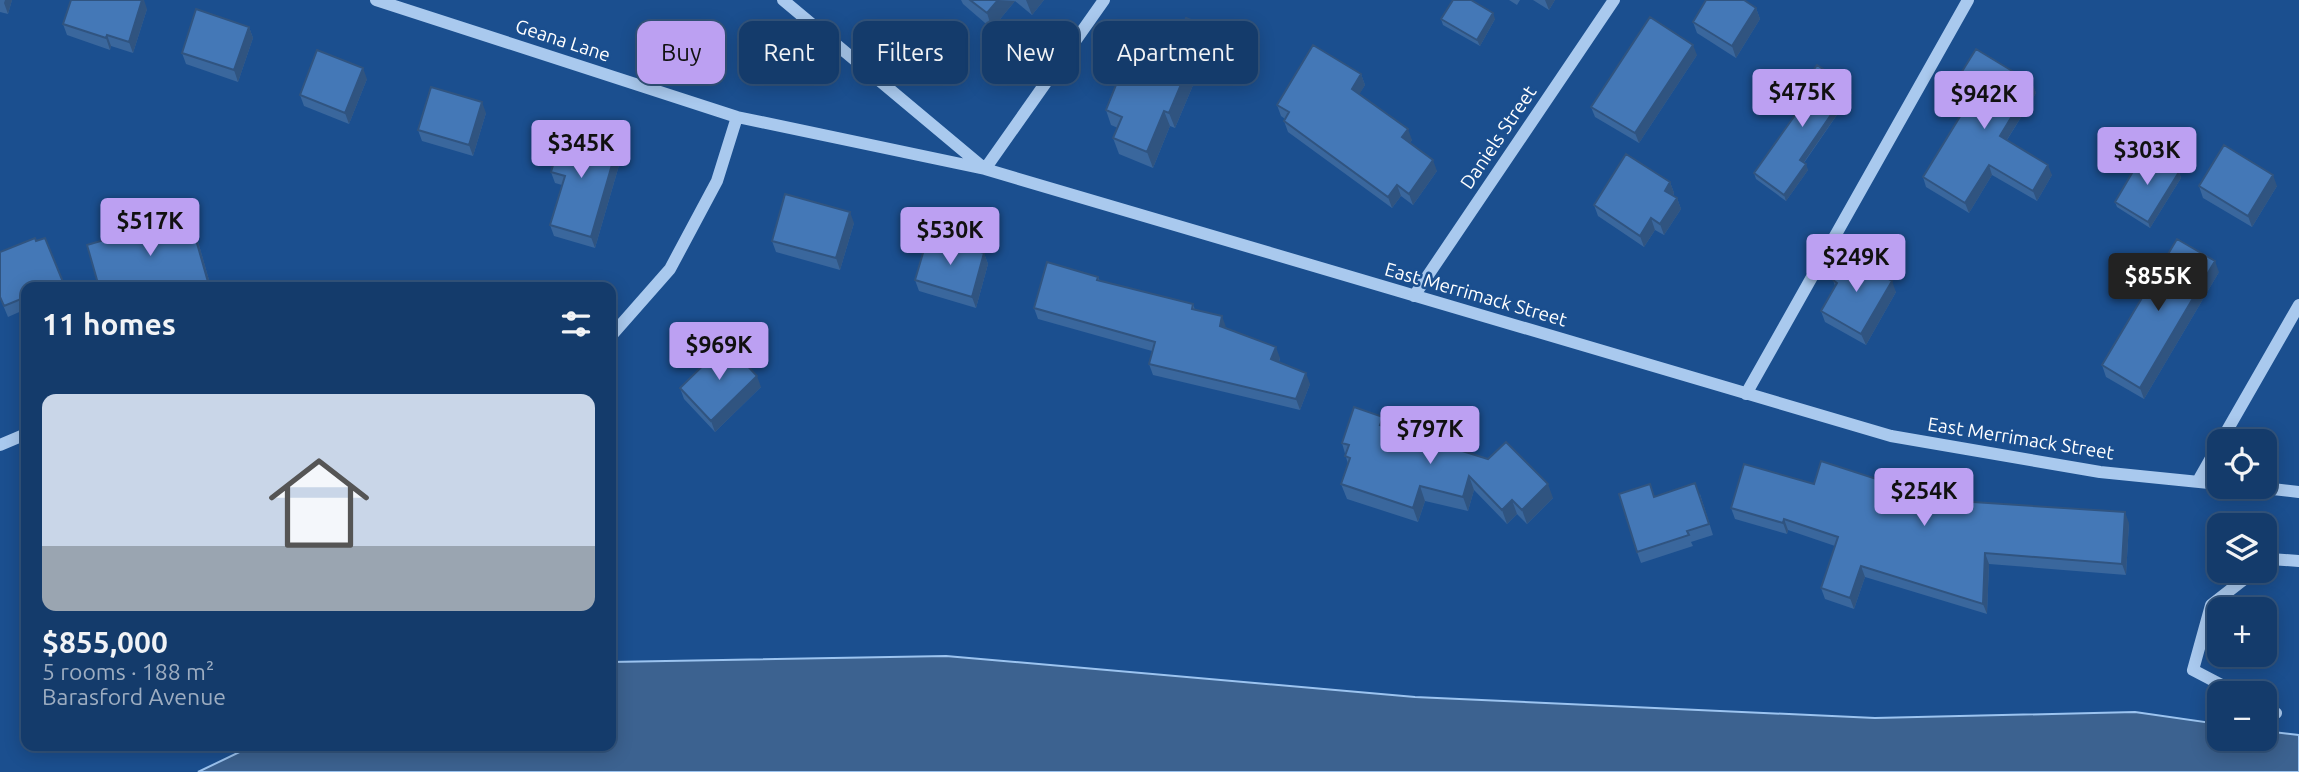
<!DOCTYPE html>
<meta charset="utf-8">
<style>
body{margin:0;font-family:Ubuntu,sans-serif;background:#1d4271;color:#f1f3f6;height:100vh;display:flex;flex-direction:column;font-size:26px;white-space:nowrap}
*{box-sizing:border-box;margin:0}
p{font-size:23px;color:#9dadc1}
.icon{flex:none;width:38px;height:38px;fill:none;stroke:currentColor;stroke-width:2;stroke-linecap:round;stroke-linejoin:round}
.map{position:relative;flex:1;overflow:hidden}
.details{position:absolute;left:21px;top:282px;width:595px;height:469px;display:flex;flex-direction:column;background:#143b6b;border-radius:14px;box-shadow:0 4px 18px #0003,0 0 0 2px #33557e}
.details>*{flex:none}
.hud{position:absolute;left:637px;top:21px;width:665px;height:63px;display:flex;gap:14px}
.controls{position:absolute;left:2207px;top:429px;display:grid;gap:14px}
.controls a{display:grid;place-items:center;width:70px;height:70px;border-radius:14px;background:#143b6b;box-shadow:0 4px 18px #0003,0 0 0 2px #33557e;font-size:35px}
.price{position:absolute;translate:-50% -60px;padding:0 16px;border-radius:7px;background:#bca0f2;color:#111;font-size:23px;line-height:46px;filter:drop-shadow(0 2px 4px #0008)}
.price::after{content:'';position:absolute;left:50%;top:42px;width:21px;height:16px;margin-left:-10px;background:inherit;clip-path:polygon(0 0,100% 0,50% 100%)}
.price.on{background:#222;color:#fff}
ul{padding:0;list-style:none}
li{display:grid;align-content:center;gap:14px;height:371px;padding:0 21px}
li span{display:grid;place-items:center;height:217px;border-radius:14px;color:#555}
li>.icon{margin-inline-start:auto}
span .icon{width:126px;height:126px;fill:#fffc;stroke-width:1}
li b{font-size:30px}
h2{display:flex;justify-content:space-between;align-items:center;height:84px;padding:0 21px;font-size:30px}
.tag{padding:0 24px;border-radius:14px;background:#143b6b;box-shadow:0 4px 18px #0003,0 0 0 2px #33557e;font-size:24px;line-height:63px}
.tag.on{background:#bca0f2;color:#111}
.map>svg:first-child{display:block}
</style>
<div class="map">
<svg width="2299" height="772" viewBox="0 0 2299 772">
<rect width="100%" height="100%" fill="#1b4f8f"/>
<path fill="#3c6290" stroke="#9cc4f0" stroke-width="2" d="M 946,656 L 1415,697 L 1875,718 L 2135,712 L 2219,724 L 2219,738 L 2264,738 L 2265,731 L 2299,735 L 2299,772 L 198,772 L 252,746 L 611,746 L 611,662 Z"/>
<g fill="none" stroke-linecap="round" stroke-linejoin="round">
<path stroke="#a9c9ee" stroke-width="12" d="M 376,0 L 737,117 L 985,169 L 1104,0
M 783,0 L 985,169 L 1891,436 L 2100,472 L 2219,484
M 1414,296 L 1614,0
M 611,336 L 670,269 L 717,181 L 737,117
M 1746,394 L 1968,0
M 2221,441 L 2299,305
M 0,445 L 26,434
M 2198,481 L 2219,444
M 2246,486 L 2299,492
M 2264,564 L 2270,559 L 2299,561
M 2237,693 L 2193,670 L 2211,605 L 2256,570
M 2264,707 L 2276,713"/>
</g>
<path fill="#3a679d" d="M 0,0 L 12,0 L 8,14 L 0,12 Z
M 961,0 L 1044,0 L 1032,15 L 1015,1 L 992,29 L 963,4 Z
M 1509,0 L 1520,0 L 1517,5 Z
M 1533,0 L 1555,0 L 1549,10 Z
M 1756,8 L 1760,19 L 1736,58 L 1697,33 L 1693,22 Z
M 147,9 L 133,53 L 111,46 L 110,50 L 67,35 L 63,24 Z
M 1441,19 L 1495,19 L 1480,46 L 1443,25 Z
M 249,27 L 253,38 L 238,82 L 186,64 L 182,53 Z
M 1232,51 L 1217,86 L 1191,75 L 1194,83 L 1175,128 L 1170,126 L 1153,168 L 1119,154 L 1113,138 L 1118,128 L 1111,125 L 1106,110 L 1174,62 L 1171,54 Z
M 1697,55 L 1639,143 L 1595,117 L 1591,107 Z
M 1361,74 L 1365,85 L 1359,94 L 1412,140 L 1410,143 L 1437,171 L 1413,205 L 1401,196 L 1392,208 L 1288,132 L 1284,121 L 1285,119 L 1281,116 L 1277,105 Z
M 367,79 L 349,124 L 304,106 L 300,95 Z
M 2032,83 L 2036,93 L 2007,140 L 2052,175 L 2037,201 L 1992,175 L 1969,213 L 1926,187 L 1923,177 L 1963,111 L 1952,104 L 1948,94 Z
M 1852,93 L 1804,163 L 1808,170 L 1786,201 L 1756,179 L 1754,173 L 1803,104 L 1798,101 L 1796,95 Z
M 486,113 L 473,156 L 422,141 L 418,130 Z
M 622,155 L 595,248 L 554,236 L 550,225 L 562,185 L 555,183 L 551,172 Z
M 2179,172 L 2181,178 L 2150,228 L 2117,207 L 2115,202 Z
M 1670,182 L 1674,193 L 1673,196 L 1677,198 L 1681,209 L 1664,235 L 1655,230 L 1644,247 L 1598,216 L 1594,205 Z
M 2199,186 L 2277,186 L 2252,227 L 2203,198 Z
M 189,215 L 195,231 L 211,287 L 99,287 Z
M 854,223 L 840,270 L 776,252 L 772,241 Z
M 45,238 L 65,287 L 26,287 L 26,309 L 8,317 L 0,298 L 36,241 Z
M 984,253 L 988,264 L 976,308 L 919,291 L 915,280 Z
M 1879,271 L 1880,274 L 1896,292 L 1866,345 L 1825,322 L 1821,311 L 1835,286 L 1833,280 Z
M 2219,272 L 2144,399 L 2106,377 L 2102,365 Z
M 1098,277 L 1100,281 L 1193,304 L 1195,310 L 1280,358 L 1279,362 L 1310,384 L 1300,410 L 1153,375 L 1149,364 L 1152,351 L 1038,319 L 1034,308 Z
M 761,387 L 715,432 L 684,399 L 680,388 Z
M 1383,417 L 1387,427 L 1553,498 L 1527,524 L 1517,514 L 1507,524 L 1474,490 L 1468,511 L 1425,501 L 1418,522 L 1347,499 L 1341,484 L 1348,464 L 1342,443 Z
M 611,439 L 615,470 L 611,470 Z
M 1814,484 L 1901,487 L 1973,502 L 2129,523 L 2126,575 L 1989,564 L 1987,614 L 1865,577 L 1854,609 L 1825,599 L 1821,588 L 1835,546 L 1788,530 L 1787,534 L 1735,519 L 1731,508 Z
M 1700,494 L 1713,535 L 1691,542 L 1693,546 L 1641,563 L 1637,552 L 1654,497 Z"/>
<path fill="#305480" d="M 5,0 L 12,0 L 8,14 L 4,3 Z
M 142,0 L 144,0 L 147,9 L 133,53 L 129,42 Z
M 998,0 L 1015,1 L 992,29 L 987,13 Z
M 1026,0 L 1044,0 L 1032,15 Z
M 1545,0 L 1555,0 L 1549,10 Z
M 1756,8 L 1760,19 L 1736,58 L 1732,46 Z
M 1493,13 L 1495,19 L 1480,46 L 1477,40 Z
M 249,27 L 253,38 L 238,82 L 234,70 Z
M 107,35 L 111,46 L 110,50 L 106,38 Z
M 1226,35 L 1232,51 L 1217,86 L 1211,70 Z
M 1693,45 L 1697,55 L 1639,143 L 1635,133 Z
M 363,68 L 367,79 L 349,124 L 345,113 Z
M 1188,68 L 1194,83 L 1175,128 L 1169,113 Z
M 1361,74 L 1365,85 L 1356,100 L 1352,89 Z
M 2032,83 L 2036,93 L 2003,146 L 2000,136 Z
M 1850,87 L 1852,93 L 1802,165 L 1800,160 Z
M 482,102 L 486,113 L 473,156 L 469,145 Z
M 1164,111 L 1170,126 L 1153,168 L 1147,152 Z
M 1408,129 L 1412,140 L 1406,148 L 1402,137 Z
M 618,144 L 622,155 L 595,248 L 591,237 Z
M 1433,160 L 1437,171 L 1413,205 L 1409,194 Z
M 1806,164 L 1808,170 L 1786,201 L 1784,195 Z
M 1989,165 L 1992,175 L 1969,213 L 1965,203 Z
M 2048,165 L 2052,175 L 2037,201 L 2033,191 Z
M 2179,172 L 2181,178 L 2150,228 L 2148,222 Z
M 2273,175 L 2277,186 L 2252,227 L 2248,216 Z
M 1670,182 L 1674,193 L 1669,202 L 1665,191 Z
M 1397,185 L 1401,196 L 1392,208 L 1388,197 Z
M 1677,198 L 1681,209 L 1664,235 L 1660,224 Z
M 850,212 L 854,223 L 840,270 L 836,258 Z
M 189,215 L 195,231 L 211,287 L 208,282 Z
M 1651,218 L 1655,230 L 1644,247 L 1640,236 Z
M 984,253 L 988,264 L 976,308 L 972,297 Z
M 2215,261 L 2219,272 L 2144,399 L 2140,388 Z
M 1892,281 L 1896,292 L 1866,345 L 1861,334 Z
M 1222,316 L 1226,327 L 1220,326 Z
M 1276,347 L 1280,358 L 1275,370 L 1271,359 Z
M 1306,373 L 1310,384 L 1300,410 L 1296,399 Z
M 757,376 L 761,387 L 715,432 L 711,421 Z
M 1383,417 L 1388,431 L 1380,425 Z
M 611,439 L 615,470 L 611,459 Z
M 1469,476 L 1474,490 L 1468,511 L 1463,497 Z
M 1548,484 L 1553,498 L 1527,524 L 1522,510 Z
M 1420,486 L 1425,501 L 1418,522 L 1413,508 Z
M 1512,500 L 1517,514 L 1507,524 L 1502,510 Z
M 2125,512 L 2129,523 L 2126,575 L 2122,564 Z
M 1784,519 L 1788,530 L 1787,534 L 1783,523 Z
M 1985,553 L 1989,564 L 1987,614 L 1983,604 Z
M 1861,566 L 1865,577 L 1854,609 L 1850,598 Z"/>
<path fill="#4478b7" stroke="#305480" stroke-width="2" d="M 71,0 L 142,0 L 129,42 L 107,35 L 106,38 L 63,24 Z
M 970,0 L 998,0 L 987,13 Z
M 1453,0 L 1471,0 L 1493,13 L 1477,40 L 1441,19 Z
M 1706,0 L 1744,0 L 1756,8 L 1732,46 L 1693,22 Z
M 196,9 L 249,27 L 234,70 L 182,53 Z
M 1650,17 L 1693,45 L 1635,133 L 1591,107 Z
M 1186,18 L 1226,35 L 1211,70 L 1171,54 Z
M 1132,45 L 1188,68 L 1169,113 L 1164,111 L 1147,152 L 1113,138 L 1122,117 L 1106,110 Z
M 1313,45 L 1361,74 L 1352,89 L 1408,129 L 1402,137 L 1433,160 L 1409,194 L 1397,185 L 1388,197 L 1284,121 L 1289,112 L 1277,105 Z
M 1976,49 L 2032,83 L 2000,136 L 2048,165 L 2033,191 L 1989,165 L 1965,203 L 1923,177 L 1967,105 L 1948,94 Z
M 317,50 L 363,68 L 345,113 L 300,95 Z
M 1817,65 L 1850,87 L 1800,160 L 1806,164 L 1784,195 L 1754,173 L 1805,101 L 1796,95 Z
M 431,87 L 482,102 L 469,145 L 418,130 Z
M 564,128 L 618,144 L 591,237 L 550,225 L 565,176 L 551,172 Z
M 2224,145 L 2273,175 L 2248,216 L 2199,186 Z
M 2145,151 L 2179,172 L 2148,222 L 2115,202 Z
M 1626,154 L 1670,182 L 1665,191 L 1677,198 L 1660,224 L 1651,218 L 1640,236 L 1594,205 Z
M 785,194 L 850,212 L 836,258 L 772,241 Z
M 189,215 L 208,282 L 190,287 L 99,287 L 87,245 Z
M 928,236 L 984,253 L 972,297 L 915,280 Z
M 35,238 L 36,241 L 45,238 L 63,282 L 51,287 L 26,287 L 26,297 L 4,306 L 0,297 L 0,252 Z
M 2177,239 L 2215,261 L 2140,388 L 2102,365 Z
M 1848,254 L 1879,271 L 1878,273 L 1892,281 L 1861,334 L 1821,311 L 1837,283 L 1833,280 Z
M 1047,262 L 1098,277 L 1097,280 L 1193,304 L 1192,309 L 1222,316 L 1220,326 L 1276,347 L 1271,359 L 1306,373 L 1296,399 L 1149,364 L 1155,342 L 1034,308 Z
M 726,343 L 757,376 L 711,421 L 680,388 Z
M 1354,407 L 1383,417 L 1380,425 L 1488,459 L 1506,442 L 1548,484 L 1522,510 L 1512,500 L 1502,510 L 1469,476 L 1463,497 L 1420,486 L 1413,508 L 1341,484 L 1350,458 L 1345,456 L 1349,445 L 1342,443 Z
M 1821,461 L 1901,487 L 1903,480 L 1973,502 L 2125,512 L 2122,564 L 1985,553 L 1983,604 L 1861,566 L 1850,598 L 1821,588 L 1838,537 L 1784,519 L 1783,523 L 1731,508 L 1744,464 L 1814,484 Z
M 1695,483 L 1709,524 L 1687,531 L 1689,535 L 1637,552 L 1619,494 L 1650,484 L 1654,497 Z"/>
<g text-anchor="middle" stroke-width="5" stroke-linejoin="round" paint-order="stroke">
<g font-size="19" fill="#fff" stroke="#1b4f8f">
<text transform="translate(563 40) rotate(18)" y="7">Geana Lane</text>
<text transform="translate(1498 137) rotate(-56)" y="7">Daniels Street</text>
<text transform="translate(1476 294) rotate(16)" y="7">East Merrimack Street</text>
<text transform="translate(2021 438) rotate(9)" y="7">East Merrimack Street</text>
</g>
</g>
</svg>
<div class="controls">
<a><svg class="icon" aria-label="locate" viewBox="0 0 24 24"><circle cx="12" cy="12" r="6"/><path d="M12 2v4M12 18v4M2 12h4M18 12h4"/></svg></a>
<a><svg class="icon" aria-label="layers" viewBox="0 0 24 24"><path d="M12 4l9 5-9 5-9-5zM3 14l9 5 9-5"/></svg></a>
<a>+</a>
<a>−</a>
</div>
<b class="price" style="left:1802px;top:129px">$475K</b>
<b class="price" style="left:1984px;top:131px">$942K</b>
<b class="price" style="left:581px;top:180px">$345K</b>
<b class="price" style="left:2147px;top:187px">$303K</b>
<b class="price" style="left:150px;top:258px">$517K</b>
<b class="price" style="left:950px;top:267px">$530K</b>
<b class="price" style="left:1856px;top:294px">$249K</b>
<b class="price on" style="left:2158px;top:313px">$855K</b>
<b class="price" style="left:719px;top:382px">$969K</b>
<b class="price" style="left:1430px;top:466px">$797K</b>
<b class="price" style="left:1924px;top:528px">$254K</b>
<div class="hud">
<a class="tag on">Buy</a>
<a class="tag">Rent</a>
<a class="tag">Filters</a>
<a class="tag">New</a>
<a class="tag">Apartment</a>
</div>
<section class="details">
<h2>11 homes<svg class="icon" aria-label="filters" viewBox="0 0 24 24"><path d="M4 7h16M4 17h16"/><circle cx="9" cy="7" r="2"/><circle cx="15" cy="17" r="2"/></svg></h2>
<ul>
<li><span style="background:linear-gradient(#c9d6e8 70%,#9aa5b1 0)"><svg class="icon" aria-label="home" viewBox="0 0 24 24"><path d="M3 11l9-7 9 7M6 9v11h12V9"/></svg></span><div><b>$855,000</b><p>5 rooms · 188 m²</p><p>Barasford Avenue</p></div></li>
</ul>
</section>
</div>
